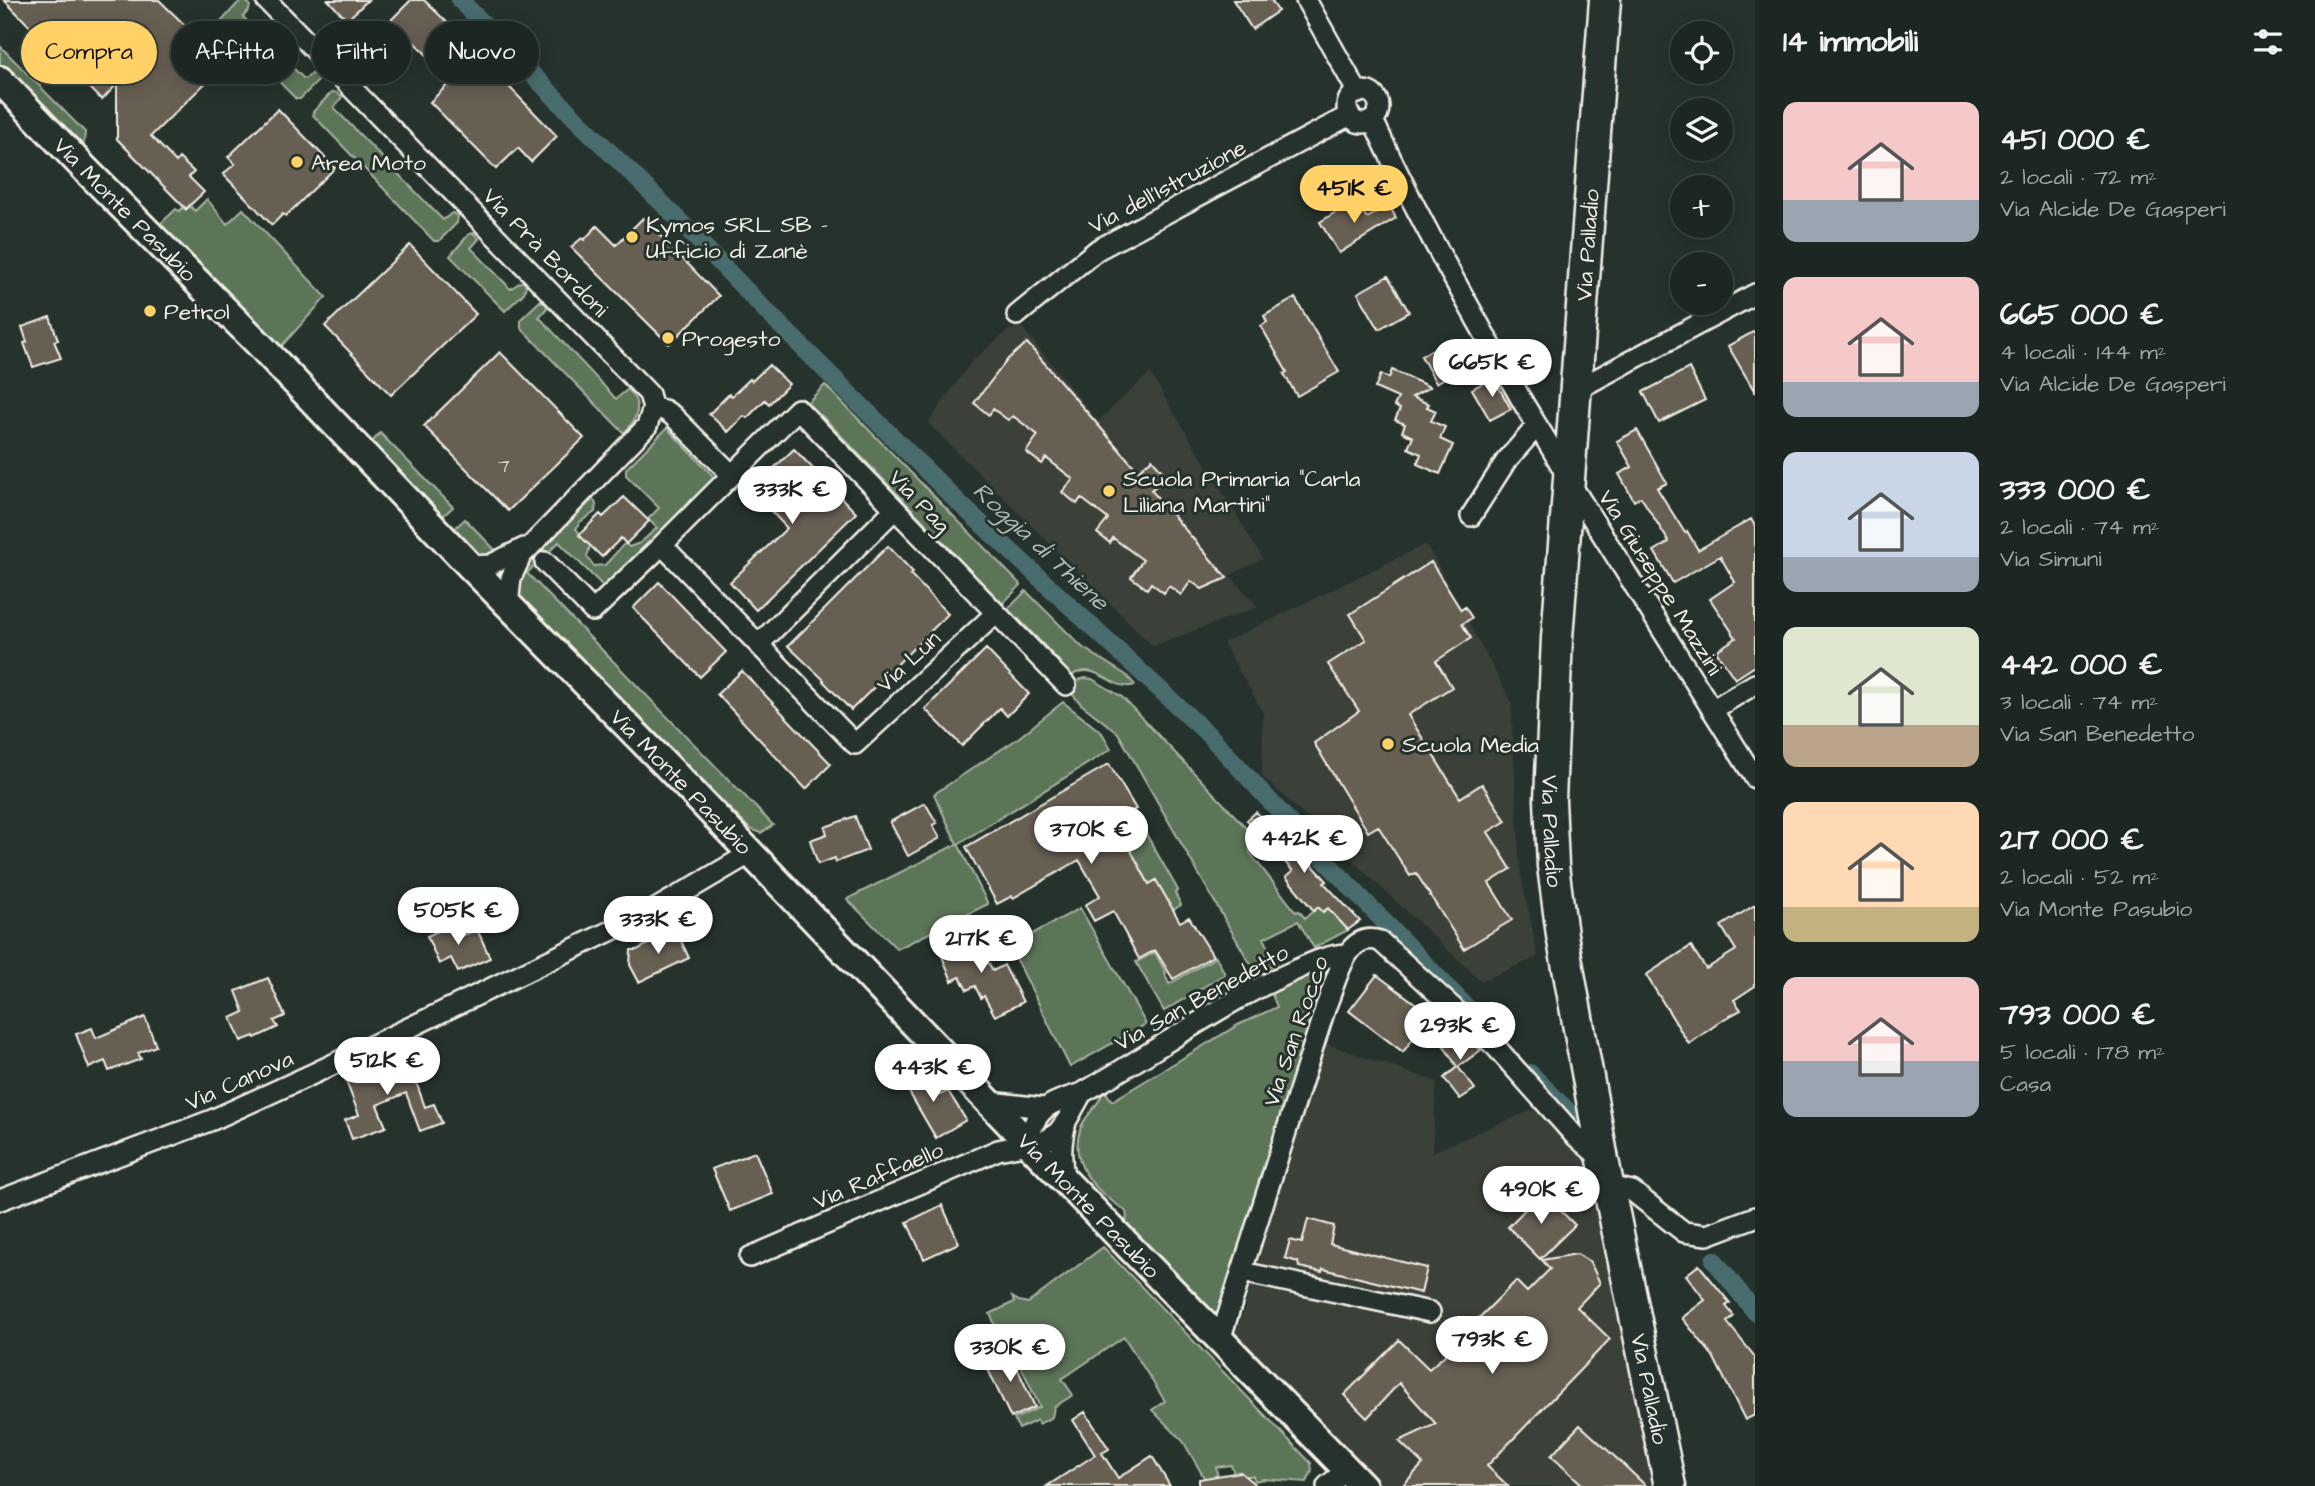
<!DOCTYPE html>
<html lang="it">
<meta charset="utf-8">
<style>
body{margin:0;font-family:"Architects Daughter",sans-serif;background:#252e2a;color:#f1f3f6;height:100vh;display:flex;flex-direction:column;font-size:26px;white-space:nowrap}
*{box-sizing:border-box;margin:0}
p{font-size:23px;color:#a0a5a5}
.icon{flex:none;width:38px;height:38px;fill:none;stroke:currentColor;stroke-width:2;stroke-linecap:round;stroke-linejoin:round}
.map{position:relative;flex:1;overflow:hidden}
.details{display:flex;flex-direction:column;background:#1c2622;width:560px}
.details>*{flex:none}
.guide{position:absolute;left:21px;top:21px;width:665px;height:63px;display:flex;gap:14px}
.tools{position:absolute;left:1670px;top:21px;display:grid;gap:14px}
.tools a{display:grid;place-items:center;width:63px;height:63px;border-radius:50%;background:#1c2622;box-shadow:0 4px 18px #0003,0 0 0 2px #3a4340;font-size:35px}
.price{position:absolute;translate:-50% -60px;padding:0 16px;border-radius:24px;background:#fff;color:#222;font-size:23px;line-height:46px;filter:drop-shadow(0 2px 4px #0008)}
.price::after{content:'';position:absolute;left:50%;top:42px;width:21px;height:16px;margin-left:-10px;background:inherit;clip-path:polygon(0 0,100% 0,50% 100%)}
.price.current{background:#ffd166;color:#111}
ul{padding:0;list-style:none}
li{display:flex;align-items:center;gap:21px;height:175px;padding:0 28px}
li span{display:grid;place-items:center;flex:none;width:196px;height:140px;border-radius:14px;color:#555}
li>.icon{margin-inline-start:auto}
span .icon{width:84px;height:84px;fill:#fffc;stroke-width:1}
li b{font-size:30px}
h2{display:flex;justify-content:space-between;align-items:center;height:84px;padding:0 28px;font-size:30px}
.tag{padding:0 24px;border-radius:32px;background:#1c2622;box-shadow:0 4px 18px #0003,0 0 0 2px #3a4340;font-size:24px;line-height:63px}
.tag.current{background:#ffd166;color:#111}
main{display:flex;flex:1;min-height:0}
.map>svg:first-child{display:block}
</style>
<main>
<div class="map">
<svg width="1755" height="1486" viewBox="0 0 1755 1486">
<rect width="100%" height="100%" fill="#26332d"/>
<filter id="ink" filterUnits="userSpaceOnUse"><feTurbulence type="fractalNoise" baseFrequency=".0143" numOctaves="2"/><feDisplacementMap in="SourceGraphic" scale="14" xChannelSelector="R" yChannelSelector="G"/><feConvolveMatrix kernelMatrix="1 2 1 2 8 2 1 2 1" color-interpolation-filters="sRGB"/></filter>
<g filter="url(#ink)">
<path fill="#3a4038" d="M 1019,324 L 1098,421 L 1150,373 L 1263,559 L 1230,575 L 1258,607 L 1153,646 L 928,423 L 972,361 L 1010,329 L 1013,330 Z
M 1426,544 L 1511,701 L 1520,870 L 1538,957 L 1481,981 L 1262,776 L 1263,712 L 1223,643 Z
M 1318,1041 L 1437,1082 L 1432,1152 L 1541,1106 L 1587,1157 L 1662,1486 L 1380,1486 L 1234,1337 L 1244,1310 Z"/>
<path fill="#5b7459" stroke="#a8b2a0" stroke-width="2" d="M 244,0 L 250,5 L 249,10 L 243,17 L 304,79 L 315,72 L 319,75 L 319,80 L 300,99 L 296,99 L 221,22 L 237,4 Z
M 0,46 L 85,132 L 83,152 L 0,67 Z
M 335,92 L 342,97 L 334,108 L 443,220 L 452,213 L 458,216 L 457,223 L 439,241 L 434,241 L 313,115 L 313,112 L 331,93 Z
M 207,199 L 227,224 L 243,209 L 326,297 L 277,351 L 157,227 L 176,209 L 179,211 L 183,208 L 186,210 L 190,206 L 195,211 Z
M 474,233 L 479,239 L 471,248 L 506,284 L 510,289 L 522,281 L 526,285 L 524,293 L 505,311 L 450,256 L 469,234 Z
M 540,301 L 546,304 L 547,308 L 539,317 L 616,399 L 628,389 C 643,405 638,419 624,433 L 521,328 L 521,319 Z
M 825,385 L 1021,585 L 999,607 L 948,556 L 952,551 L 830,424 L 821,415 L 816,419 L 804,406 Z
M 667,428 L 717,480 L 605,588 L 559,542 L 527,573 L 773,825 L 761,833 L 750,829 L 681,759 L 675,758 L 518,603 L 519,574 L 522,568 L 593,499 L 596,504 L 595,512 L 580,522 L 576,529 L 590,546 L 587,557 L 594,566 L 605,565 L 623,545 L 626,544 L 629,547 L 640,543 L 657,528 L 648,519 L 659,508 L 626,475 L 626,469 Z
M 380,433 L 453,507 L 442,517 L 370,444 Z
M 465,519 L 500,555 L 483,559 L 454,529 Z
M 1026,591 L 1082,647 L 1126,675 L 1135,685 C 1110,693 1096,656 1068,678 L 1057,668 L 1061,663 L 1018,618 L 1013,622 L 1004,613 Z
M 1085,678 L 1092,679 L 1122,697 L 1256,838 L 1250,844 L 1250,853 L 1296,912 L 1299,911 L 1305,918 L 1318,907 L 1323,912 L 1328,908 L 1348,930 L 1314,948 L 1298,921 L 1264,938 L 1278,967 L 1275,969 L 1272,965 L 1259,972 L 1248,960 L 1118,733 L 1081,704 L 1068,689 L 1079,680 Z
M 1063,702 L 1102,733 L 1111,749 L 958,844 L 988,904 L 897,949 L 847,899 L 957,844 L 934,794 L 1017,739 Z
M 1145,832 L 1178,890 L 1175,893 L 1181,905 L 1173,910 L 1156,880 L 1149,884 L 1126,843 Z
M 1080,908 L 1146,1024 L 1070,1067 L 1010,946 Z
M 1155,952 L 1166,973 L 1165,974 L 1169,984 L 1216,957 L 1225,974 L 1164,1011 L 1136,962 Z
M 1319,970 L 1325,972 L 1328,977 L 1221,1314 L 1209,1314 L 1123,1228 C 1126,1223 1128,1218 1126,1212 C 1123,1208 1117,1205 1113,1202 C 1093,1187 1074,1166 1078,1139 C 1081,1117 1093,1113 1101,1097 L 1099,1091 L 1105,1091 L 1112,1101 L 1238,1025 L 1277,1007 L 1271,992 Z
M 1103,1247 L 1311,1463 L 1312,1471 L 1307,1482 L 1263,1479 L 1255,1481 L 1253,1476 L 1245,1476 L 1240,1472 L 1234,1473 L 1231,1465 L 1216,1467 L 1219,1486 L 1209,1486 L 1183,1441 L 1152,1410 L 1165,1401 L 1124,1337 L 1062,1379 L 1073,1395 L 1054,1407 L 1052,1417 L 1039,1424 L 1037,1420 L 1019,1429 L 1014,1419 L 1040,1407 L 1013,1349 L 986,1360 L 984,1356 L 1005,1346 L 990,1314 L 1014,1302 L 1012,1297 L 1019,1301 L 1028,1303 Z"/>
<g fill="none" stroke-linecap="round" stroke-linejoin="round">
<path stroke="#496c6e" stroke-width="18" d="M 460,0 L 572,115 L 671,212 L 764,309 L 959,503 L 1211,737 L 1315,850 L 1479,1020
M 1530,1073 L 1586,1129
M 1714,1260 L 1755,1312"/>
</g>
<path fill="#685e53" stroke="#f4f1e8" stroke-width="2" fill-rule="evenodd" d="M 4,0 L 159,0 L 225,64 L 151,136 L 176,162 L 179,158 L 194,172 L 189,177 L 204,192 L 186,209 L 117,139 L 117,84 L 102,100 Z
M 328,0 L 368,0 L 347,20 Z
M 411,0 L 424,0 L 455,30 L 428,56 L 391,20 Z
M 1233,0 L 1271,0 L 1278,11 L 1252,29 Z
M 478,55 L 557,136 L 531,162 L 518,148 L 496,169 L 430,102 Z
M 278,109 L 335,168 L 286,216 L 283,214 L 272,225 L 223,174 L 235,164 L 228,157 Z
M 1355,200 L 1367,218 L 1389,205 L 1396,218 L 1339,253 L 1320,222 Z
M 643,218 L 719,296 L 669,344 L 571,247 L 582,238 L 584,240 L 597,226 L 616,245 Z
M 410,245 L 476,314 L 391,395 L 325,326 Z
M 1388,276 L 1409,312 L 1379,329 L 1358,293 Z
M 1295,298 L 1339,372 L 1297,396 L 1284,374 L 1287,372 L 1261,326 L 1267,322 L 1264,316 Z
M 50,317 L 58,340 L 54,341 L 61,358 L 33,367 L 24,343 L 27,342 L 22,327 Z
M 1755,331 L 1755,392 L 1728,346 Z
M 1446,342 L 1461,369 L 1436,383 L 1421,356 Z
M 1027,343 L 1138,471 L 1152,459 L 1167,477 L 1151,490 L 1227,578 L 1202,589 L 1191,581 L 1181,595 L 1169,586 L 1164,593 L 1151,583 L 1147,589 L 1131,577 L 1143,560 L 1113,538 L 1110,543 L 1097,533 L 1108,519 L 1081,498 L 1077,504 L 1062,492 L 1073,479 L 1046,458 L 1042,464 L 1026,452 L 1038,435 L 1013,416 L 1008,420 L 993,409 L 989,415 L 974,403 L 1008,359 Z
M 500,352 L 584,438 L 508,511 L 424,426 Z
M 769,365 L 789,384 L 769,404 L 765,400 L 747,418 L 744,416 L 728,432 L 709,414 L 729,394 L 732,396 L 750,379 L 752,381 Z
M 1689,368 L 1705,400 L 1659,423 L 1643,392 Z
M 1392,370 L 1430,387 L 1412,397 L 1429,404 L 1427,407 L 1436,411 L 1431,421 L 1445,427 L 1440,439 L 1453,445 L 1440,474 L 1417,464 L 1421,454 L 1408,448 L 1413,437 L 1402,432 L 1405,424 L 1395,420 L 1400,409 L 1394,406 L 1398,398 L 1375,388 L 1381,374 L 1389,378 Z
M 1493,377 L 1511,409 L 1490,420 L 1472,389 Z
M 1637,430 L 1667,483 L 1657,488 L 1685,533 L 1687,531 L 1698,550 L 1751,519 L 1755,526 L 1755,666 L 1735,679 L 1716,651 L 1736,638 L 1710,599 L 1735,582 L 1720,556 L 1673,583 L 1654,551 L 1669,542 L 1641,497 L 1634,501 L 1619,474 L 1632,467 L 1617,441 Z
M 794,449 L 856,513 L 756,610 L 730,582 L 787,528 L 751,490 Z
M 624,497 L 649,521 L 626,544 L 621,538 L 602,557 L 579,535 L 600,514 L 603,517 Z
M 888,546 L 913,572 L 911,575 L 948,614 L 851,710 L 823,681 L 824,680 L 788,646 Z
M 1431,562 L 1461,610 L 1465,607 L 1472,618 L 1462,624 L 1471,638 L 1436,661 L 1452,687 L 1408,715 L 1460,798 L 1482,784 L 1506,821 L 1488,832 L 1511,869 L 1489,883 L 1512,920 L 1464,949 L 1416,873 L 1410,876 L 1378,826 L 1368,832 L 1314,743 L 1359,711 L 1328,664 L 1366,640 L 1350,614 Z
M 659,582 L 726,652 L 700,677 L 633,608 Z
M 986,649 L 1029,694 L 1007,716 L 1000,708 L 962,746 L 925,709 Z
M 742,671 L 831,764 L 806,789 L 717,694 Z
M 1109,764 L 1136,809 L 1132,811 L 1143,828 L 1124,838 L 1149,884 L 1156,880 L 1180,922 L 1189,917 L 1213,956 L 1173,979 L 1155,950 L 1139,959 L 1113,911 L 1094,921 L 1085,905 L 1100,896 L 1079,860 L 1013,898 L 1012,896 L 997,904 L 966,847 ZM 1101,811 L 1114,834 L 1088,848 L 1075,826 Z
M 925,803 L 937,823 L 933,825 L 940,838 L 908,856 L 890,822 Z
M 1256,812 L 1282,835 L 1305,861 L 1307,859 L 1327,881 L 1324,883 L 1360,921 L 1348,930 L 1328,908 L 1323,912 L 1318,907 L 1314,911 L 1286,877 L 1293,871 L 1247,820 Z
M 855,816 L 868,850 L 836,862 L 835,858 L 818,864 L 810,840 L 827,834 L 825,827 Z
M 1755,905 L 1755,986 L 1734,1000 L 1741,1010 L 1724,1019 L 1689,1044 L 1646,975 L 1691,946 L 1706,969 L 1736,950 L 1721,926 Z
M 456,923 L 462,936 L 477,929 L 490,958 L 458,972 L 451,958 L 439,964 L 427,936 Z
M 676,930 L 689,958 L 639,982 L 630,965 L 631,950 L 637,950 Z
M 973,935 L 993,971 L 1004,965 L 1023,1002 L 995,1016 L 984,996 L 981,998 L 975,986 L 967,990 L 960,977 L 952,981 L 940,951 Z
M 1377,975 L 1431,1015 L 1403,1052 L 1349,1011 Z
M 268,978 L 285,1016 L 274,1021 L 278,1027 L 255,1038 L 254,1036 L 241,1041 L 231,1018 L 244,1012 L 236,991 Z
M 145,1017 L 156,1046 L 138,1053 L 141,1059 L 109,1071 L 105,1061 L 89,1068 L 76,1034 L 92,1028 L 96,1038 Z
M 1457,1028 L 1481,1050 L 1458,1067 L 1475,1089 L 1460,1099 L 1444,1078 L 1457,1067 L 1444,1046 L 1451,1040 L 1448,1036 Z
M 406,1054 L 425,1107 L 434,1104 L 442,1123 L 420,1131 L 406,1093 L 377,1105 L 386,1127 L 352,1139 L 345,1120 L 359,1115 L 346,1081 L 384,1067 L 382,1064 Z
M 922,1067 L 940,1095 L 948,1091 L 966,1120 L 936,1138 L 902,1080 Z
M 755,1152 L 773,1194 L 730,1211 L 712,1169 Z
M 1542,1192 L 1575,1225 L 1540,1259 L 1508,1227 Z
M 942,1205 L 959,1243 L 924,1259 L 907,1222 Z
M 1308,1219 L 1334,1226 L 1330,1244 L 1427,1268 L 1421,1293 L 1323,1269 L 1322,1272 L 1299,1267 L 1298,1262 L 1285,1258 L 1290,1240 L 1302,1243 Z
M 1577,1254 L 1590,1262 L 1600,1283 L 1577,1307 L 1610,1339 L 1487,1466 L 1508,1486 L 1402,1486 L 1423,1464 L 1399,1441 L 1436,1424 L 1399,1383 L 1367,1418 L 1344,1395 L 1399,1340 L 1429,1369 L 1455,1346 L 1471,1346 L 1470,1327 L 1516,1281 L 1527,1292 L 1550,1269 L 1542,1260 Z
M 1699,1265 L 1730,1303 L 1726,1306 L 1734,1316 L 1727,1322 L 1755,1357 L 1755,1415 L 1745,1420 L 1713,1356 L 1682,1318 L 1705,1300 L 1686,1275 Z
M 1009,1350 L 1035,1407 L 1011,1418 L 984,1361 Z
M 1085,1412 L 1109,1449 L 1102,1453 L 1118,1478 L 1152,1456 L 1170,1486 L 1047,1486 L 1095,1455 L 1073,1420 Z
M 1580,1425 L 1625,1466 L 1646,1486 L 1584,1486 L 1551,1456 Z
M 1240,1472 L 1257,1486 L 1199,1486 L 1199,1479 Z"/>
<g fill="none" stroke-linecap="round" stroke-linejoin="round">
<defs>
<path id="minor" d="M 266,0 L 649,394 L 653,408 L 647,426 L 521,556 L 511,578 L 508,605
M 1306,0 L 1358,93
M1347 107a16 16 0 1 1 32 0a16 16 0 1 1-32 0Z
M 1373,120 C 1415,213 1466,301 1516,390 C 1533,422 1555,450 1570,483 L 1755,778
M 1017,315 L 1097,250 L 1350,115
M 1576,390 L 1755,294
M 653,408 L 664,410 L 672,415 L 732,475
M 1471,516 L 1506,461 L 1537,426
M 545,562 L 593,611 L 662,545
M 470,566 L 490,565 L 524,548
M 995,614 L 855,744 L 662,545 L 798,409 L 1066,685
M 759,644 L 895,509
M 1712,710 L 1755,684
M 1082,1093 C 1151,1055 1215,1007 1287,974 C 1307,965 1325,955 1347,954
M 990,1102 L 1044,1108
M 1065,1180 C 1060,1159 1061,1143 1066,1122
M 1609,1186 L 1632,1191 L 1684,1232 L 1707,1235 L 1755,1217
M 0,1200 L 212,1120 L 317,1072 L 654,910 L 751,853
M 750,1257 L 998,1150 L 1047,1140 L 1058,1132 L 1067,1120 L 1082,1093 C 1050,1103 1035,1107 1028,1143
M 1242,1272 L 1430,1312
M 1220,1340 L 1326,1006 C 1337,981 1345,930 1380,941 L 1495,1046 L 1574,1135 L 1603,1160
M 1327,1486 L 1347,1470"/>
<g id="secondary">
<path id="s1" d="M 0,80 L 86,170 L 257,342 L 470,566 L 671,770 L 1028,1143 L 1363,1486"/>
</g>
<g id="primary">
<path id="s2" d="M 1605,0 L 1557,638 L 1550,800 L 1553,866 L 1562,935 L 1603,1160 L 1670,1486"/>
</g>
</defs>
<use href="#minor" stroke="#f4f1e8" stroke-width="24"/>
<use href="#secondary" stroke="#f4f1e8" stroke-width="32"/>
<use href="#primary" stroke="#f4f1e8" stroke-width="35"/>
<use href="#minor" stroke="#26332d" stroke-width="19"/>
<use href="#secondary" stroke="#26332d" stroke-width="26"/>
<use href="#primary" stroke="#26332d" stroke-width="30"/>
</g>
</g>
<g fill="#ffd166" stroke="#26332d" stroke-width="2.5">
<circle cx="297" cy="162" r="7"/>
<circle cx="632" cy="237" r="7"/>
<circle cx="150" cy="311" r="7"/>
<circle cx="668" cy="338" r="7"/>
<circle cx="1109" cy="491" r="7"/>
<circle cx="1388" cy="744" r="7"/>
</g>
<g text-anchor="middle" stroke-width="6" stroke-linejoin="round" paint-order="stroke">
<g font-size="19" fill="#d1ccc3">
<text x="504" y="472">7</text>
</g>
<g font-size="23" fill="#f4f1e8" stroke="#26332d" text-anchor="start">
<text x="311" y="170">Area Moto</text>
<text x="646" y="232">Kymos SRL SB -<tspan x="646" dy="26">Ufficio di Zanè</tspan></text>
<text x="164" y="319">Petrol</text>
<text x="682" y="346">Progesto</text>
<text x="1123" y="486">Scuola Primaria "Carla<tspan x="1123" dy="26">Liliana Martini"</tspan></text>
<text x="1402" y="752">Scuola Media</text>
</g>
<g font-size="23" fill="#f4f1e8" stroke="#26332d">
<text transform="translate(1167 186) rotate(-28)" y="8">Via dell'Istruzione</text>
<text dy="8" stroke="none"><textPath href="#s1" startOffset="180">Via Monte Pasubio</textPath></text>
<text transform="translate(1587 245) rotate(-86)" y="8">Via Palladio</text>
<text transform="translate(546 252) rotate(46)" y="8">Via Prà Bordoni</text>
<text transform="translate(920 501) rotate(46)" y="8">Via Pag</text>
<text transform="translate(1661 582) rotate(58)" y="8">Via Giuseppe Mazzini</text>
<text transform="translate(908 661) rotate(-43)" y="8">Via Lun</text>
<text dy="8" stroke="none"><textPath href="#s1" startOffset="978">Via Monte Pasubio</textPath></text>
<text dy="8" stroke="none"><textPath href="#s2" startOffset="833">Via Palladio</textPath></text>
<text transform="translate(1201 997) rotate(-29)" y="8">Via San Benedetto</text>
<text transform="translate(1295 1031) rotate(-71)" y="8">Via San Rocco</text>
<text transform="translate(239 1080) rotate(-24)" y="8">Via Canova</text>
<text transform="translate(878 1175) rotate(-23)" y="8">Via Raffaello</text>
<text dy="8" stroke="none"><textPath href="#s1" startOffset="1566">Via Monte Pasubio</textPath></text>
<text dy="8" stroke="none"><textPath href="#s2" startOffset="1400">Via Palladio</textPath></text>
</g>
<g font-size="24" font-style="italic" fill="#b0bcb7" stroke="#26332d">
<text transform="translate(1041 546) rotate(43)" y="8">Roggia di Thiene</text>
</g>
</g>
</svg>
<div class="tools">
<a><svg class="icon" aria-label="locate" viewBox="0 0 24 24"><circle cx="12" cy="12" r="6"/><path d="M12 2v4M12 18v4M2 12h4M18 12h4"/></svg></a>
<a><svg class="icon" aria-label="layers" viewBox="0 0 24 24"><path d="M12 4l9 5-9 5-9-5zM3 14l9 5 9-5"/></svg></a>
<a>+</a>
<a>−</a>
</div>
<b class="price current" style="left:1354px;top:225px">451K €</b>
<b class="price" style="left:1492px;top:399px">665K €</b>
<b class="price" style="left:792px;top:526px">333K €</b>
<b class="price" style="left:1091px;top:866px">370K €</b>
<b class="price" style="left:1304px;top:875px">442K €</b>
<b class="price" style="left:458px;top:947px">505K €</b>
<b class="price" style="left:658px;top:956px">333K €</b>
<b class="price" style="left:981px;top:975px">217K €</b>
<b class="price" style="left:1460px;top:1062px">293K €</b>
<b class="price" style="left:387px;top:1097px">512K €</b>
<b class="price" style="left:933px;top:1104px">443K €</b>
<b class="price" style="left:1541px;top:1226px">490K €</b>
<b class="price" style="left:1492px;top:1376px">793K €</b>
<b class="price" style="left:1010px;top:1384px">330K €</b>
<div class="guide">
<a class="tag current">Compra</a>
<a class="tag">Affitta</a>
<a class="tag">Filtri</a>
<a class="tag">Nuovo</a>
</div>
</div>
<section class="details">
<h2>14 immobili<svg class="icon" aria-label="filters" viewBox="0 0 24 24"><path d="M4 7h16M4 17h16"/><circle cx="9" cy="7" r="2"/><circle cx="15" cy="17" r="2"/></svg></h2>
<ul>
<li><span style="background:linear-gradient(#f6c9c9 70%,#9aa5b1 0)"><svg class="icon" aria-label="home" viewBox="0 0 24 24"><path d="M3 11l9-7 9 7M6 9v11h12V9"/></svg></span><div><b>451 000 €</b><p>2 locali · 72 m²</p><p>Via Alcide De Gasperi</p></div></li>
<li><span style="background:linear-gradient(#f6c9c9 75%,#9aa5b1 0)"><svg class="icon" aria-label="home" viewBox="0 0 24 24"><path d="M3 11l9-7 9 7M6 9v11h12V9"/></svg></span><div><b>665 000 €</b><p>4 locali · 144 m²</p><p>Via Alcide De Gasperi</p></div></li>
<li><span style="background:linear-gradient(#c9d6e8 75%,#9aa5b1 0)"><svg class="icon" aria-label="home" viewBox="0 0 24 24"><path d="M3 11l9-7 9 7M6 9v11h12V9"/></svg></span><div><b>333 000 €</b><p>2 locali · 74 m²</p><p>Via Simuni</p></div></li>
<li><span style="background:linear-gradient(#dfe7d0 70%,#b9a48a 0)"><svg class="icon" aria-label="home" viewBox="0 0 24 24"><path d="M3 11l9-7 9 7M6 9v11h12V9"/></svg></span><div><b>442 000 €</b><p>3 locali · 74 m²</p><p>Via San Benedetto</p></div></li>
<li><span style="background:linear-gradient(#ffd9b3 75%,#c2b280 0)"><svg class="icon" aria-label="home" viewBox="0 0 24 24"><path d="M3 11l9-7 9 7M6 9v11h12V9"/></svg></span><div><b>217 000 €</b><p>2 locali · 52 m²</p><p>Via Monte Pasubio</p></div></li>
<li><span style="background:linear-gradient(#f6c9c9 60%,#9aa5b1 0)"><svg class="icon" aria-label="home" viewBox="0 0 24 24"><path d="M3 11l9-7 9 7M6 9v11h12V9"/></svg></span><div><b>793 000 €</b><p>5 locali · 178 m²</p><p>Casa</p></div></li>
</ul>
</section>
</main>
